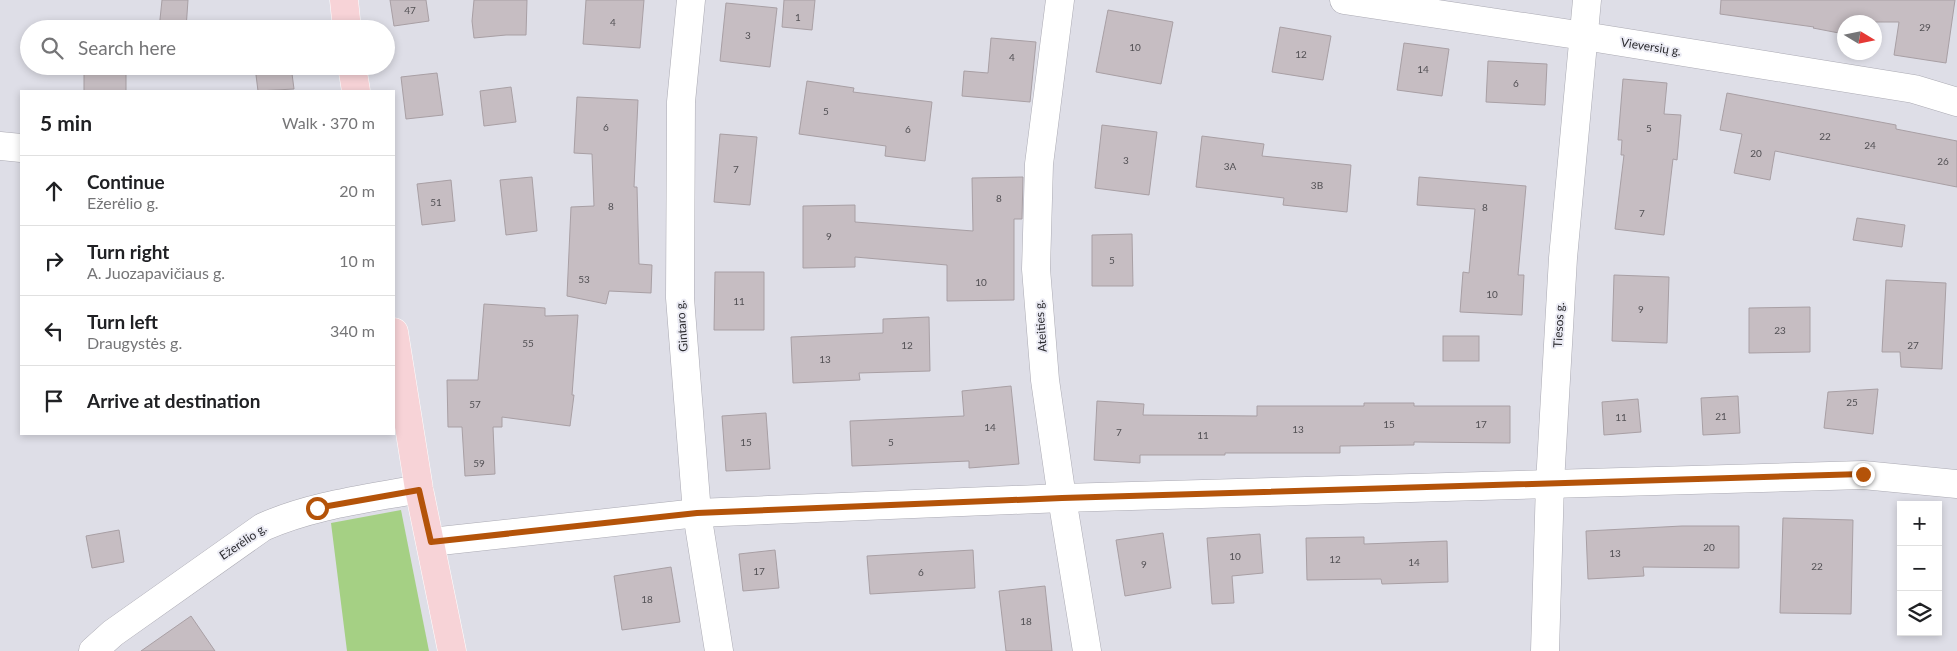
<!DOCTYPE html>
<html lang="en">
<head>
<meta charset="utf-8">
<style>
  body { margin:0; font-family:Lato,sans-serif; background:#f2f2f2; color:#202124 }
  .controls { position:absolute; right:15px; bottom:15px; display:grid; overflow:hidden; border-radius:0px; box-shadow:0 2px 8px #0003 }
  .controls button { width:45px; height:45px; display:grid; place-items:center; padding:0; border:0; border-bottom:1px solid #e0e0e0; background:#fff; color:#202124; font:25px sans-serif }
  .compass { position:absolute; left:1837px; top:15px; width:45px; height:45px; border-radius:50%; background:#fff; box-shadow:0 2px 8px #0003; rotate:100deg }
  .stop { position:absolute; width:15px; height:15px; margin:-11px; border:4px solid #b45309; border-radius:50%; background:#fff }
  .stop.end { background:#b45309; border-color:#fff; box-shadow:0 1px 5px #0008 }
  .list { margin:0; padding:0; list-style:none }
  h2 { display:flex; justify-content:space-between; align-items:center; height:65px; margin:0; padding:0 20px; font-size:21px }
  h2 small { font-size:16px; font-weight:400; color:#757577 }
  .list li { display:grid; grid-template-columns:32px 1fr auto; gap:15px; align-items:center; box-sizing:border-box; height:70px; padding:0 20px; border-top:1px solid #e0e0e0 }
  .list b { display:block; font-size:19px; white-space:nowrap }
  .list p { margin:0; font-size:16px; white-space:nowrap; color:#757577 }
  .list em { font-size:16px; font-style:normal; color:#757577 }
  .icon { flex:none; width:28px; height:28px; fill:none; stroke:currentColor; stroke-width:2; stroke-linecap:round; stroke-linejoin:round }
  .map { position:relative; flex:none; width:1957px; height:651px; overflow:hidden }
  .search { position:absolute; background:#fff; box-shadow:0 2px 8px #0003; left:20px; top:20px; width:375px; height:55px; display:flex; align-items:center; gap:12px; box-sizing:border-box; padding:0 18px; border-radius:28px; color:#757577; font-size:19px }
  .panel { position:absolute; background:#fff; box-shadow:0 2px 8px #0003; left:20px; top:90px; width:375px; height:345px; border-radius:0px }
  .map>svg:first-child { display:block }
  .green { fill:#a5d084 }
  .building { fill:#c6bdc2; stroke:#a89fa4 }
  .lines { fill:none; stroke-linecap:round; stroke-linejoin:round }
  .minor-casing { stroke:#abaab3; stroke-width:29 }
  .major-casing { stroke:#fff; stroke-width:29 }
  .minor { stroke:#fff; stroke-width:28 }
  .major { stroke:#f7d3d7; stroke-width:28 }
  .route { stroke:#b45309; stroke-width:6 }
  .labels { text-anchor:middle; stroke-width:4; stroke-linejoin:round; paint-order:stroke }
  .number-label { font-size:10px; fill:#525054 }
  .street-label { font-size:12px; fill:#2b2b2f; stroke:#ebebf4 }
</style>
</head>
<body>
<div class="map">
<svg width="1957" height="651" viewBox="0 0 1957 651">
  <rect width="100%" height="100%" fill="#dedee7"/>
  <!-- green -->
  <path class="green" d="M401 510 429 651H347L331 523Z"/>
  <!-- building -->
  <g class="building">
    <path d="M162 0H188L186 29H159Z"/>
    <path d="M390 0H426L429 21 394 26Z"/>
    <path d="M474 0H527L526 35H506L474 38 472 21Z"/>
    <path d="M586 0H644L640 48 583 44Z"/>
    <path d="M784 0H815L812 30 782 27Z"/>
    <path d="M1721 0H1955L1946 63 1894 55 1899 22H1844V34L1813 28 1814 27 1720 14Z"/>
    <path d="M726 3 777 8 770 67 720 61Z"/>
    <path d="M1108 10 1173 22 1161 84 1096 72Z"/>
    <path d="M285 25 286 29H257Z"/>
    <path d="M1280 27 1331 36 1323 80 1272 72Z"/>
    <path d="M991 38 1036 42 1030 102 962 96 964 71 988 73Z"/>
    <path d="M1404 43 1449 49 1442 96 1397 90Z"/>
    <path d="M1488 61 1547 64 1545 105 1486 102Z"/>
    <rect x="84" y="66" width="42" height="25"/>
    <path d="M236 66H291L294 89 258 91 255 67 236 70Z"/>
    <path d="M437 73 443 115 406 119 401 77Z"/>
    <path d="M1623 79 1667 83 1664 114 1681 115 1677 160 1673 159 1664 235 1615 229 1624 155H1621L1622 140H1618Z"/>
    <path d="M807 81 854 88 853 92 932 102 925 161 885 156 886 146 799 134Z"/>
    <path d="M511 87 516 122 484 126 480 91Z"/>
    <path d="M1727 93 1896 125V129L1957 141V187L1775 151 1770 180 1734 173 1742 134 1720 130Z"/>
    <path d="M577 97 638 100 634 187H637L639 264 652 265 651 293 609 291 606 304 567 296 571 207 594 206 592 154 574 153Z"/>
    <path d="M1102 125 1157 132 1149 195 1095 188Z"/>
    <path d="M720 134 757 137 750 205 714 202Z"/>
    <path d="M1202 136 1264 144 1262 156 1351 165 1347 212 1283 205 1284 198 1196 187Z"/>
    <path d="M532 177 537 231 506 235 500 180Z"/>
    <path d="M1023 177 1022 219H1014V300L947 301V265L855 257V267L803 268V206L855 205V222L973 231 972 178Z"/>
    <path d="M1419 177 1526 186 1518 275H1524L1522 315 1460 312 1463 272 1469 273 1475 209 1417 205Z"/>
    <path d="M451 180 455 221 422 225 417 184Z"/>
    <path d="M1857 218 1905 225 1902 247 1853 240Z"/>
    <path d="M1132 234 1133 286H1092V235Z"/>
    <path d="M715 272H764V330H714Z"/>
    <path d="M1614 275 1669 277 1667 343 1612 341Z"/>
    <path d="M1886 280 1946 283 1942 369 1901 367 1900 352H1882Z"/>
    <path d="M484 304 545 308V316L578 315 572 395H574L570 426 502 417V427H493L495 474 465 476 462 427H448L447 380H478Z"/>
    <path d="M1810 307V352L1749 353V308Z"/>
    <path d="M929 317 930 371 859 373 860 380 793 383 791 337 883 333V319Z"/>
    <rect x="1443" y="336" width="36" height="25"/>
    <path d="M1011 386 1019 464 969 468V461L852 466 850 421 964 416 962 391Z"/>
    <path d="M1878 389 1873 434 1824 428 1828 392Z"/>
    <path d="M1738 396 1740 433 1703 435 1701 398Z"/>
    <path d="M1638 399 1641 432 1604 435 1602 402Z"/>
    <path d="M1097 401 1144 404 1143 415 1257 416V406H1364V403H1414V406H1510V443L1414 442V445L1340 446V453H1225V455H1140V463L1094 460Z"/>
    <path d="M766 413 770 469 726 471 722 416Z"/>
    <path d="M1783 518 1853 520 1851 614 1780 613Z"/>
    <path d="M1682 526H1739V568L1643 567 1644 576 1588 579 1586 531Z"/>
    <path d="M119 530 124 562 92 568 86 536Z"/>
    <path d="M1163 533 1171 588 1125 596 1116 540Z"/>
    <path d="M1260 534 1263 573 1232 576 1234 603 1212 604 1207 538Z"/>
    <path d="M1364 537V544L1447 541 1448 582 1382 584 1381 579 1307 580 1306 538Z"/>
    <path d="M775 550 779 588 743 591 739 554Z"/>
    <path d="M973 550 975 588 870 594 867 556Z"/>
    <path d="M671 567 680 622 622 630 614 576Z"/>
    <path d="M1045 586 1052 651H1006L999 591Z"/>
    <path d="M191 616 215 651H141Z"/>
  </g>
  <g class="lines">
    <!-- minor casing -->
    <g class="minor-casing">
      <g id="minor">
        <path d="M691 0 681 102 680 298 697 513 719 651"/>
        <path d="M1060 0 1039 164 1036 269 1045 380 1062 498 1087 651"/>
        <path d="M1344 0 1584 36 1914 89 1957 102"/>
        <path d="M0 146 21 148"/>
        <path d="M431 542 697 513 1062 498 1863 475 1957 484"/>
        <path d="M93 651 113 633 263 527C313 505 366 499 419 489"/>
        <path d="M1545 651 1550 483 1563 258 1587 0"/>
      </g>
    </g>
    <!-- major casing -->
    <g class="major-casing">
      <g id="major">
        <path d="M344 0 347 29"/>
        <path d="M352 66 356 91"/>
        <path d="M394 332 419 489 452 651"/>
      </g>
    </g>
    <!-- minor -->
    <use href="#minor" class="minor"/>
    <!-- major -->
    <use href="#major" class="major"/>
  </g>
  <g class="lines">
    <!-- route -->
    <path class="route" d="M317 508 419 490 431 542 697 513 1062 498 1863 474"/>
  </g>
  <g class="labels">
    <!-- number labels -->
    <g class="number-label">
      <text x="410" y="14">47</text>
      <text x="798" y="21">1</text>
      <text x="613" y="26">4</text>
      <text x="1925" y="31">29</text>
      <text x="748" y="39">3</text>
      <text x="1135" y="51">10</text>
      <text x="1301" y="58">12</text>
      <text x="1012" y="61">4</text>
      <text x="1423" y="73">14</text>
      <text x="1516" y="87">6</text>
      <text x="826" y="115">5</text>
      <text x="606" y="131">6</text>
      <text x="1649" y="132">5</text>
      <text x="908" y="133">6</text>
      <text x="1825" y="140">22</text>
      <text x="1870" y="149">24</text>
      <text x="1756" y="157">20</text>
      <text x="1126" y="164">3</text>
      <text x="1943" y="165">26</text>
      <text x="1230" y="170">3A</text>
      <text x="736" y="173">7</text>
      <text x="1317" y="189">3B</text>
      <text x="999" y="202">8</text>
      <text x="436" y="206">51</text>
      <text x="611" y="210">8</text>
      <text x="1485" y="211">8</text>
      <text x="1642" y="217">7</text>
      <text x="829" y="240">9</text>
      <text x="1112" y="264">5</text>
      <text x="584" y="283">53</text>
      <text x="981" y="286">10</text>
      <text x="1492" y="298">10</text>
      <text x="739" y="305">11</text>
      <text x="1641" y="313">9</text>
      <text x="1780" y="334">23</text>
      <text x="528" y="347">55</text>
      <text x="907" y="349">12</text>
      <text x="1913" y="349">27</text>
      <text x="825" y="363">13</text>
      <text x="1852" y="406">25</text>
      <text x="475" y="408">57</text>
      <text x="1721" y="420">21</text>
      <text x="1621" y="421">11</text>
      <text x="1389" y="428">15</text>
      <text x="1481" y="428">17</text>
      <text x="990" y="431">14</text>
      <text x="1298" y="433">13</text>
      <text x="1119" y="436">7</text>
      <text x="1203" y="439">11</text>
      <text x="746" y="446">15</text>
      <text x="891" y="446">5</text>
      <text x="479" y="467">59</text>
      <text x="1709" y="551">20</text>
      <text x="1615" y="557">13</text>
      <text x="1235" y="560">10</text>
      <text x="1335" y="563">12</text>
      <text x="1414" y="566">14</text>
      <text x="1144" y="568">9</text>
      <text x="1817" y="570">22</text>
      <text x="759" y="575">17</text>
      <text x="921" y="576">6</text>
      <text x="647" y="603">18</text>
      <text x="1026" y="625">18</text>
    </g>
    <!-- street labels -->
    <g class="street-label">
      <text transform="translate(1651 47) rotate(9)" y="4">Vieversių g.</text>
      <text transform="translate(1559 325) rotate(-87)" y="4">Tiesos g.</text>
      <text transform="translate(682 326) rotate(-94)" y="4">Gintaro g.</text>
      <text transform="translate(1041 326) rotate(-94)" y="4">Ateities g.</text>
      <text transform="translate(243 542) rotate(-34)" y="4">Ežerėlio g.</text>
    </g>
  </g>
</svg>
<div class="controls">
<button>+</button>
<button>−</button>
<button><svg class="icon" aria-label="layers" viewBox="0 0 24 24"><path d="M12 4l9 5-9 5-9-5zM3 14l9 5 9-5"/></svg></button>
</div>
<svg class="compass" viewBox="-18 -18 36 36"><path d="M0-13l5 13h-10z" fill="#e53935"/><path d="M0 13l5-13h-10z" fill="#757577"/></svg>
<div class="stop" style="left:317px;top:508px"></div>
<div class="stop end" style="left:1863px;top:474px"></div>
<div class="search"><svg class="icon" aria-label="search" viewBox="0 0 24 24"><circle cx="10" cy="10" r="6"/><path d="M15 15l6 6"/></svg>Search here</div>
<section class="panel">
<h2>5 min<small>Walk · 370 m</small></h2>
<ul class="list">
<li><svg class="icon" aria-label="ahead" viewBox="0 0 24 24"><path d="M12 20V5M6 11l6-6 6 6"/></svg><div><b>Continue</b><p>Ežerėlio g.</p></div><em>20 m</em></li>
<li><svg class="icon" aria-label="right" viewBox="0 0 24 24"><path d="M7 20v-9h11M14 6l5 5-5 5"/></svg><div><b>Turn right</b><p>A. Juozapavičiaus g.</p></div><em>10 m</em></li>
<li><svg class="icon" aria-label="left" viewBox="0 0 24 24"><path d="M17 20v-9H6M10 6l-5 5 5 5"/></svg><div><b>Turn left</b><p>Draugystės g.</p></div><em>340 m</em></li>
<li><svg class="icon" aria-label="arrive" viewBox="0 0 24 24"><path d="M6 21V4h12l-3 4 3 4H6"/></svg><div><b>Arrive at destination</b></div></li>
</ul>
</section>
</div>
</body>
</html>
